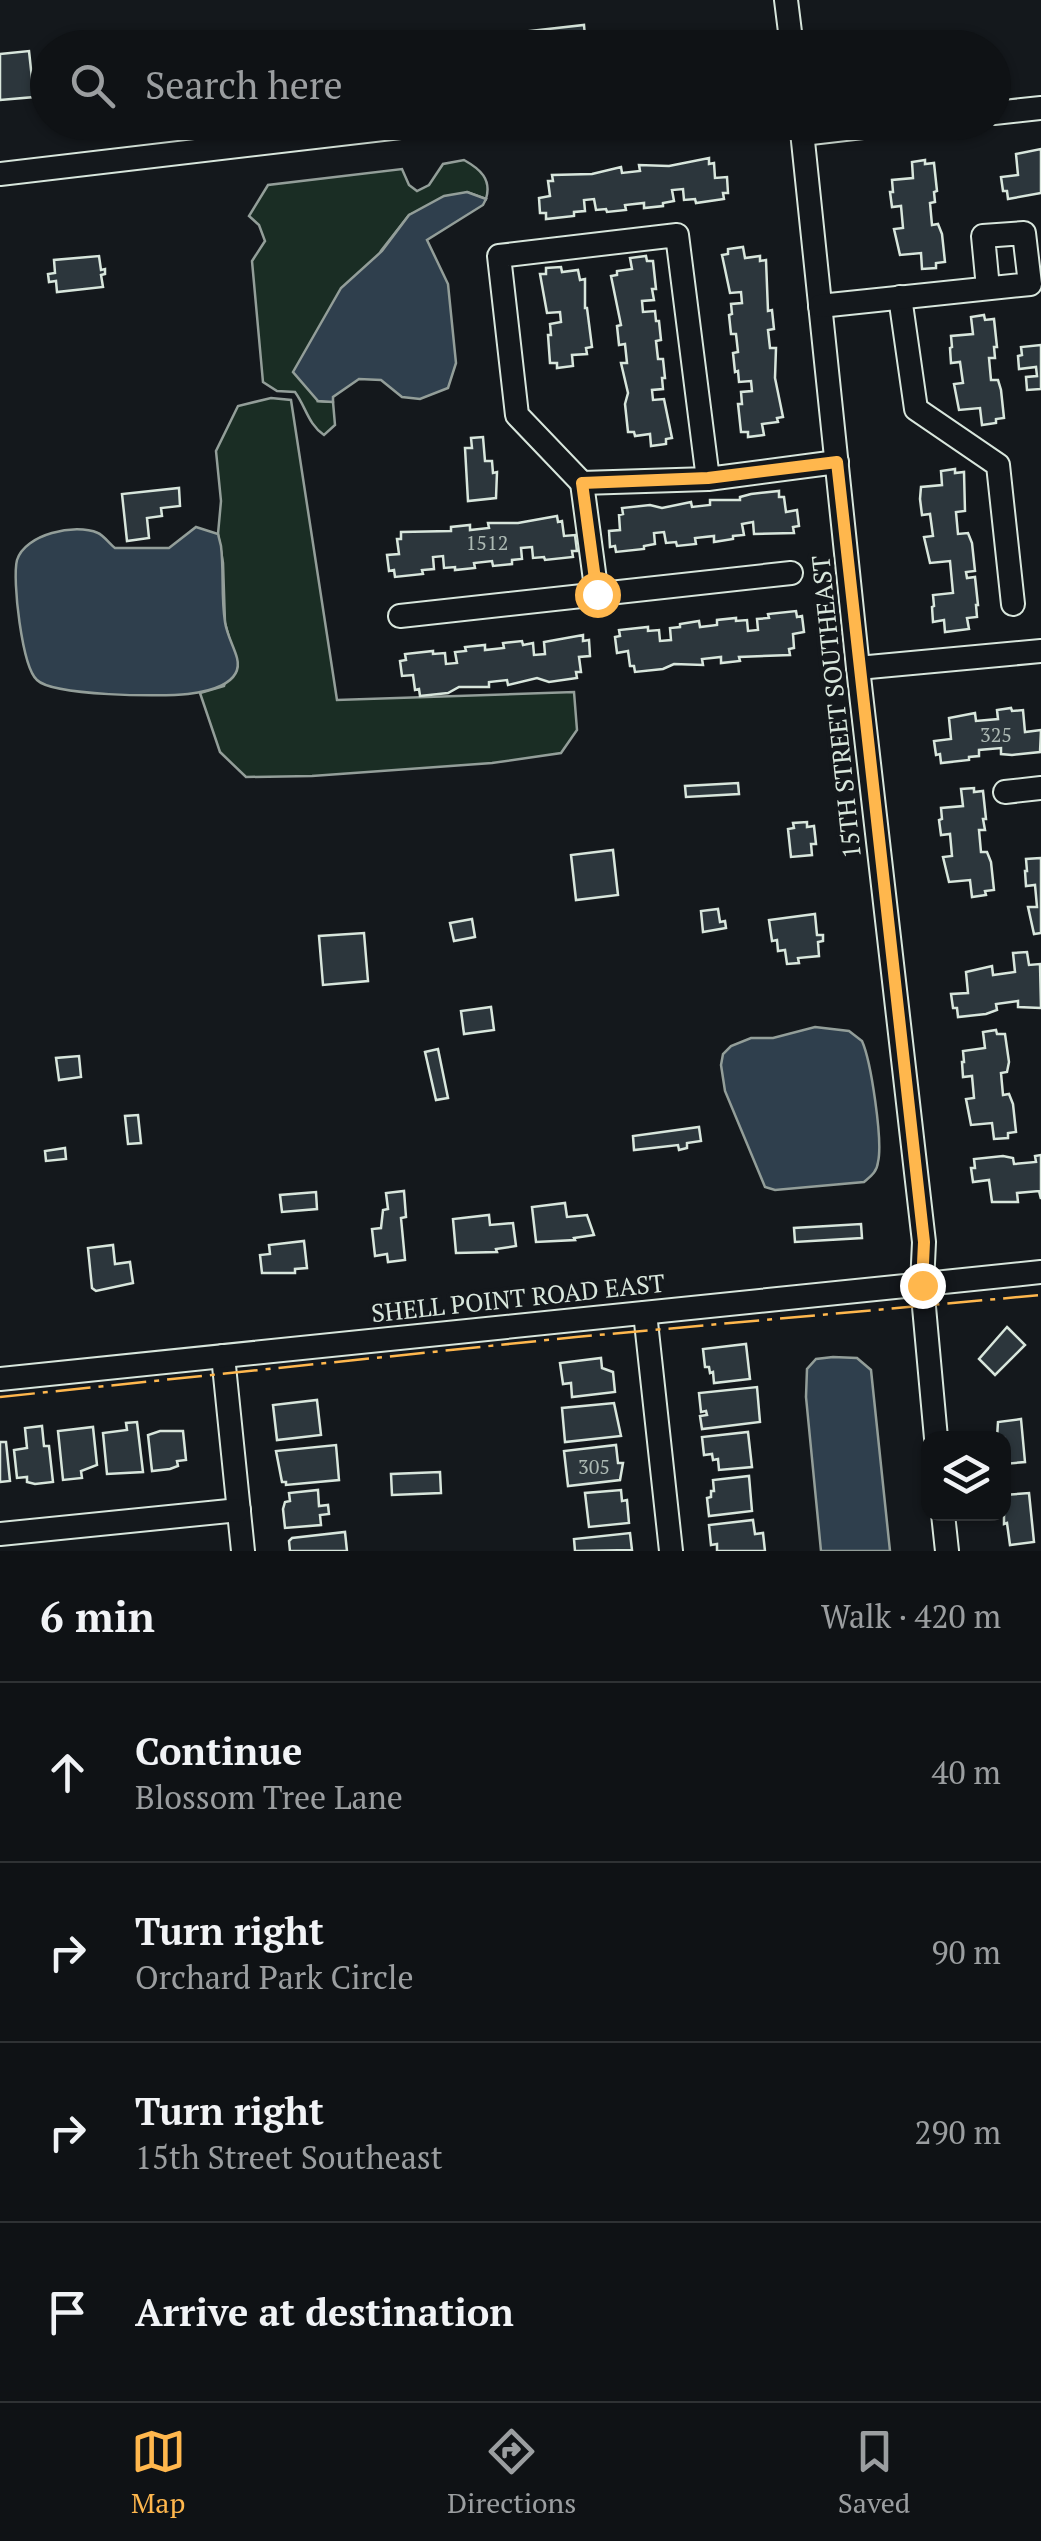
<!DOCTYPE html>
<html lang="en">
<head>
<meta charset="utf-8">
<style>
  body { margin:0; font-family:"PT Serif",serif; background:#1d2022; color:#f1f3f6 }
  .controls { position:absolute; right:30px; bottom:30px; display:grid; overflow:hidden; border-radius:20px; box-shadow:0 2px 8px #0004 }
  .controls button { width:90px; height:90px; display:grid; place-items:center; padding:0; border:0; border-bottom:2px solid #2f3234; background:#0f1215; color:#f1f3f6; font:50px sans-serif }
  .stop { position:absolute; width:30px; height:30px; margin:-22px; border:8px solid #ffb74d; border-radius:50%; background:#fff }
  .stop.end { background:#ffb74d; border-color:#fff; box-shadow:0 2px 10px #0008 }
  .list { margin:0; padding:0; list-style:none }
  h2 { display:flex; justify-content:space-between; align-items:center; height:130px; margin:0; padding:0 40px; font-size:42px }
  h2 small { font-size:32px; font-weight:400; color:#9b9ea0 }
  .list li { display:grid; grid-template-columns:65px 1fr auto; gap:30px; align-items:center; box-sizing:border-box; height:180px; padding:0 40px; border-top:2px solid #2f3234 }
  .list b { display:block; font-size:38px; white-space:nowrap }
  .list p { margin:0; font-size:32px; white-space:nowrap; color:#9b9ea0 }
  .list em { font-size:32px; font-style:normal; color:#9b9ea0 }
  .icon { flex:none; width:55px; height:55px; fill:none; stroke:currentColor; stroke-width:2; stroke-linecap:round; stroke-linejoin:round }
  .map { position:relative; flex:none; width:1041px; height:1551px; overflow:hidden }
  .search { position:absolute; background:#0f1215; box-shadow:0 2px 8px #0004; left:30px; right:30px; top:30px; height:110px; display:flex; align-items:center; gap:25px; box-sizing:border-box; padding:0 35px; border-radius:55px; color:#9b9ea0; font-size:38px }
  .sheet { height:850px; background:#0f1215 }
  nav { display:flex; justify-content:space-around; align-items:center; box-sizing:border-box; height:140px; border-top:2px solid #2f3234; background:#0f1215; font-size:28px; color:#9b9ea0 }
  nav a { display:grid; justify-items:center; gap:5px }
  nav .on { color:#ffb74d }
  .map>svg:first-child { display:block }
  .green { fill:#1a2d24; stroke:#939e99; stroke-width:2.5 }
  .water { fill:#2f3f4d; stroke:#939e99; stroke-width:2.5 }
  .building { fill:#2c363c; stroke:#d8e6dc; stroke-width:2.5 }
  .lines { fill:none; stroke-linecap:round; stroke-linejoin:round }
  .minor-casing { stroke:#d8e6dc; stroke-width:26 }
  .minor { stroke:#14181c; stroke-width:22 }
  .power { stroke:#ffb74d; stroke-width:2.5; stroke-dasharray:35 8 5 8; stroke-linecap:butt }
  .route { stroke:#ffb74d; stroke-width:12 }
  .labels { text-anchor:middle; stroke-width:8; stroke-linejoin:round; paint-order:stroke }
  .number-label { font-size:20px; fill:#adbab4 }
  .street-label { font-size:25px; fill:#d8e6dc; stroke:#14181c }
</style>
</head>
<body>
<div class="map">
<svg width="1041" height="1551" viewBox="0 0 1041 1551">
  <rect width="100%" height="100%" fill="#14181c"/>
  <!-- green -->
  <g class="green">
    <path d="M464 160C480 169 492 179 486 199L467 192 409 215 381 251 318 401 333 402 335 425 324 435C308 424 306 407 295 392L277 391 263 382 252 261 265 241 259 225 249 216 268 185 402 169 409 185 417 191 429 185 443 164Z"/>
    <path d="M271 398 291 400 337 700 574 692 577 730 561 753 492 763 312 776 246 777 220 752 200 693 224 686 233 652 225 623 223 563 218 534 221 501 216 451 238 406Z"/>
  </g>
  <!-- water -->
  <g class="water">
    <path d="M467 192 486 199 483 205 427 240 448 284 456 363 448 388 420 399 402 397 381 380 359 379 333 397V402L318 401 293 372 341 288 382 251 409 215 444 196Z"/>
    <path d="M196 527 218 534 221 546C224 571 221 597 225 622 227 635 234 647 237 658 244 685 205 692 188 694 162 697 53 696 37 680 22 667 12 579 17 560 25 534 75 523 98 533 103 535 110 544 115 548H169Z"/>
    <path d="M815 1027 849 1031 862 1041C871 1061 883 1141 878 1162 877 1172 871 1176 864 1182L775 1190 765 1187 725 1091 721 1065 723 1054 731 1046 751 1038H773Z"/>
    <path d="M833 1357 857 1358 871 1370 890 1551H821L806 1397 807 1369 816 1359Z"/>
  </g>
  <!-- building -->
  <g class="building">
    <path d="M584 25 586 48H442L441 41Z"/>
    <path d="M29 51 34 97 0 100V54Z"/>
    <path d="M1041 149V193L1008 199 1007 191H1003L1001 177 1018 175 1016 154Z"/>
    <path d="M709 158V164L714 163 715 178 727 177 728 193H723L724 199 696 203 695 199 684 200 683 189 672 190 674 201 663 203V206L644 208V203L625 205 626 210 607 212 606 209 596 210 594 199 584 200 585 211 574 212V216L546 219V213H540L539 198 550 196 548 181H553L552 175 592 174 621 167 622 173 640 171 639 165 669 166Z"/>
    <path d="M925 160V164L934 163 937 191 934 192 935 202 930 203 932 225 938 224 942 234 945 262 936 263V268L922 269 921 253 900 255 894 229 903 228 901 206 892 207 890 192H893L892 180 913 178 912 162Z"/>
    <path d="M743 247 745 258 760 256V261L766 260 768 311 772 310 774 329 768 330 770 348H776L775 378 783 417 777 418 778 422 762 424 764 435 748 437V432H741L738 404H742L741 392 752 391 751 381 739 382 738 371 735 372 733 353 738 352 736 334H731L729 315 732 314 731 304 742 303 741 292 730 293 722 255 728 254V249Z"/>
    <path d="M99 256 101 270 105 269V274L101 275 103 287 57 292 56 281 49 282 48 274 55 273 54 260Z"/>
    <path d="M646 256 647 261H653L656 289H652L654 300 642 301 643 312 655 311 656 321H659L661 340 656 341 658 359H663L665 378H662L663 389 652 390 653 400 664 399 672 438 666 439V444L651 446 650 434 635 436 634 432H628L625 404 628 393 621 363H627L625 344 619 345 617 326 621 325 611 276 617 275V271L632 269 630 258Z"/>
    <path d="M561 267 562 272 578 270 580 280 585 279V308H587L592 347 586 348 587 354 572 355 573 366 557 368V363H550L548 335H551L550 324 561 322 560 312 547 313 540 274H546V268Z"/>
    <path d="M984 315 985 320 994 319 997 347H994L995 358H989L991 380H998L1001 390 1004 418 996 419V423L982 425 980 408 959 410 954 384 963 383 960 362 951 363 950 348 952 347 951 336 973 334 971 317Z"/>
    <path d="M1041 345V389L1027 390 1026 377 1037 376 1036 367 1019 369 1018 356 1022 355 1021 347Z"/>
    <path d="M483 437 485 461H492L493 473 497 472 496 498 468 501 465 448H472L471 438Z"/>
    <path d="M955 469V473L964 472 965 511 956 512 958 534 968 533 972 543 975 571 966 572 967 578 975 577 978 605H976L977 617 967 618 969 629 945 632 944 620 933 622 932 607 934 606 933 595 953 593 950 561 930 563 924 537 933 536 930 514 922 515 920 499 921 487 942 485 941 471Z"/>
    <path d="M179 488 180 506 161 508 162 516 147 518 149 538 127 541 122 494Z"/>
    <path d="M779 491V497H784L786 512 797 510 799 526 793 527 794 533 754 534 753 522 742 524 744 535 733 536V539L714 542V536L695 538 696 544 677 546 676 542 666 543 664 532 654 533 655 544 644 546V549L616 552 615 546 610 547 609 531 620 530 619 515 623 514 622 508 650 505 662 508 691 502 692 507 710 505V500H740V497L751 494Z"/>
    <path d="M557 516 558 522 562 521 564 536 575 535 577 551H572L573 557 545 560 544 557 533 558 532 547 521 548 522 559 512 560V564L493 566 492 561 474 563 475 568 455 570V567L444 568 443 556 433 557 434 569 422 570 423 574 395 577 394 570 389 571 387 555 399 554 397 539H401V532L451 531V527L470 525V530L489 528 488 523H518Z"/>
    <path d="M796 611 797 617 802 616 804 632 793 634 794 648 789 649 790 655 739 657 740 661 721 663V657L702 659 703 665 674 664 663 669 635 672 634 666H630L628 651 617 653 615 637 620 636 619 630 648 627V631L659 630 660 641 671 640 670 628 680 627V624L699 621 700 627 717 625V620L736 618V621L747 620 748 631 758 630 757 619 769 618 768 614Z"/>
    <path d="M583 635V641L589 640 590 656 579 657 581 672H576L577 678 549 682 537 678 508 685 507 680 489 682V687H459L448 693 420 696 419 689 415 690 413 675 402 676 400 661 406 660 405 654 433 651V654L445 653 446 664 457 663 455 652 466 651 465 647 485 645V650L504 648 503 643 522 641 523 645 533 643 534 655 545 654 544 642Z"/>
    <path d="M1011 708 1012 711 1023 710 1025 732 1041 730 1040 752 1012 755 1001 754V748L979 750V756L969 757V760L941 763 940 754 936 755 934 741 951 739 949 718 975 713 976 721 998 719 997 710Z"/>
    <path d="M738 783 739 794 686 797 685 786Z"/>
    <path d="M974 788V792L983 791 986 819H983L985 830H979L981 852H987L991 862 994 890 985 891 986 895 972 897 970 880 949 882 943 857 952 856 950 834 941 835 939 820 942 819 941 808 963 806 961 789Z"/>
    <path d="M807 822V827L814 826 816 844H811L812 855 791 857 788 829 794 828 793 823Z"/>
    <path d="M613 850 618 895 576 900 571 855Z"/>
    <path d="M1041 858V933L1034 934 1028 907H1037L1035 885 1026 886 1025 871H1027L1026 859Z"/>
    <path d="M718 909 720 922 725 921 726 928 703 932 701 911Z"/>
    <path d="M815 914 817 935H823V941L818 942 819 956 798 958 799 963 787 964 785 950 778 951 777 940 772 941 769 920Z"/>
    <path d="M472 919 475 937 454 941 450 923Z"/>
    <path d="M364 933 368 981 323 985 319 936Z"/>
    <path d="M1027 952 1029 965 1040 964 1041 1008 1018 1007V1001L996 1004 997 1010 986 1014 958 1017 957 1008H953L951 994 968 993 966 972 992 966 993 975 1015 972 1013 953Z"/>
    <path d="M491 1007 494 1030 464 1034 461 1011Z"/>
    <path d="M996 1030 997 1034H1005L1009 1062 1007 1072 1001 1073 1003 1095 1009 1094 1013 1104 1016 1132 1008 1133V1138L994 1139 992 1123 971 1125 966 1099 974 1098 972 1076 963 1077 962 1062H964L963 1051 985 1048 983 1032Z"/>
    <path d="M438 1049 448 1098 436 1100 425 1052Z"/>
    <path d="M79 1056 81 1077 59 1080 56 1058Z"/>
    <path d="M138 1115 141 1143 128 1144 125 1116Z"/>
    <path d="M699 1127 701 1141 687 1143V1148L679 1150 678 1145 634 1150 633 1136Z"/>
    <path d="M65 1148 66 1159 46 1161 45 1151Z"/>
    <path d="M1041 1155V1199L1039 1191 1017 1193 1018 1202H992L989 1180 973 1182 971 1168H975L974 1159 1003 1156 1013 1158 1014 1164 1036 1162 1035 1156Z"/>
    <path d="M404 1191 406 1217 401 1218 405 1260 388 1262 387 1254 375 1256 372 1229 381 1228 383 1210 388 1209 386 1193Z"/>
    <path d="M316 1192 317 1209 282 1212 280 1195Z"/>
    <path d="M565 1203 567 1217 587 1215 594 1235 574 1238 575 1240 536 1242 532 1207Z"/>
    <path d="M489 1215 490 1225 513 1223 516 1246 496 1249 497 1252 456 1253 453 1219Z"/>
    <path d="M861 1224 862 1238 795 1242 794 1228Z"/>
    <path d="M304 1241 307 1268 295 1269V1273H262L260 1255 270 1254 269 1245Z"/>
    <path d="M113 1245 115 1264 130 1262 133 1283 96 1291 92 1288 88 1248Z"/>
    <path d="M1007 1327 1025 1345 995 1375 979 1359Z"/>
    <path d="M746 1344 750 1379 714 1383 713 1372 710 1373 709 1367H705L703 1349Z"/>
    <path d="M601 1358 602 1368 613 1372 615 1392 572 1397 571 1383 563 1384 560 1363Z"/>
    <path d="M757 1387 760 1422 702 1429 700 1416 707 1415 706 1411 701 1412 699 1393Z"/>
    <path d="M317 1400 321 1435 277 1440 273 1405Z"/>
    <path d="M614 1403 621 1436 565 1442 562 1408Z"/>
    <path d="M1021 1419 1025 1462 1004 1464V1438H997L998 1422Z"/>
    <path d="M137 1422 143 1472 107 1474 103 1433 127 1430 126 1423Z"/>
    <path d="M42 1426 44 1446H49L53 1482 35 1484 27 1482V1477L17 1478 14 1450 27 1448 25 1428Z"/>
    <path d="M93 1427 97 1465 81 1471 82 1478 63 1480 58 1431Z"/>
    <path d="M160 1431H183L186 1460 177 1461 178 1466 170 1469 152 1471 148 1435Z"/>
    <path d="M748 1432 752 1467 719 1470 718 1459 713 1460 712 1454 704 1455 702 1437Z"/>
    <path d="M0 1442H6L10 1481 0 1482Z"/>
    <path d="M336 1445 339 1480 286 1485V1482H282L276 1451Z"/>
    <path d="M616 1445 618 1463H623L620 1480 568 1486 564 1451Z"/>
    <path d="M440 1472 441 1493 392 1495 391 1474Z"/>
    <path d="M749 1476 752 1511 709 1516 707 1498 711 1497V1491H714L713 1480Z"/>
    <path d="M318 1490 319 1506 328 1505 329 1514 320 1515 321 1525 285 1528 283 1509 285 1502 290 1501 289 1493Z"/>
    <path d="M621 1490 622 1501 627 1500 629 1523 589 1527 585 1493Z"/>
    <path d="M1029 1493 1034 1542 1010 1545 1007 1523 1004 1524V1495Z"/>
    <path d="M753 1520 755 1534 763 1533 765 1551H717V1544L711 1545 709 1525Z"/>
    <path d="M345 1532 347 1551H290L289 1541 292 1538Z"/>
    <path d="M630 1533 632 1550 575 1551 574 1539Z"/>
  </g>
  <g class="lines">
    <!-- minor casing -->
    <g class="minor-casing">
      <g id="minor">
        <path d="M786 0 792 48"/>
        <path d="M994 113 1041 108"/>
        <path d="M801 122 858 668 924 1242 922 1285 936 1438"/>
        <path d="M802 134 906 122"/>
        <path d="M0 174 443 122"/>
        <path d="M900 297 916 409 998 465 1013 604"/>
        <path d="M820 306 1030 284 1024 233 983 236 988 288"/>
        <path d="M708 479 677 235 499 256 517 415 582 483 708 479 837 462"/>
        <path d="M582 483 597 595"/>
        <path d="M400 616 791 573"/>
        <path d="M858 668 1041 651"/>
        <path d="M1005 792 1041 788"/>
        <path d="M645 1313 671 1551"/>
        <path d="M223 1356 243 1551"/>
        <path d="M0 1379 1041 1272"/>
        <path d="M943 1514 947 1551"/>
        <path d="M0 1534 239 1510"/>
      </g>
    </g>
    <!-- minor -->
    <use href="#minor" class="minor"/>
    <!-- power -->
    <path class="power" d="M0 1397 576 1337 1041 1295"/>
  </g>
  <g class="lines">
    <!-- route -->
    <path class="route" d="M597 594 582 483 708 478 837 462 924 1242 922 1285"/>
  </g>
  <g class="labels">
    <!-- number labels -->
    <g class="number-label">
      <text x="487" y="550">1512</text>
      <text x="996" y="742">325</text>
      <text x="594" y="1474">305</text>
    </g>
    <!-- street labels -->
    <g class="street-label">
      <text transform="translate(836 707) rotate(-96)" y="9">15TH STREET SOUTHEAST</text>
      <text transform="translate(518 1298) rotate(-6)" y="9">SHELL POINT ROAD EAST</text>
    </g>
  </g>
</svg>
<div class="controls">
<button><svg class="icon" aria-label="layers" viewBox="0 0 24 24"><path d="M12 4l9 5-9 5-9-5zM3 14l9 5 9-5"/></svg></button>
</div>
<div class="stop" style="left:597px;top:594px"></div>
<div class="stop end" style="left:922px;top:1285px"></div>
<div class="search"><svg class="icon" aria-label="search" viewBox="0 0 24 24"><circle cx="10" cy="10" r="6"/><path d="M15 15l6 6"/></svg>Search here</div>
</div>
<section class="sheet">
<h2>6 min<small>Walk · 420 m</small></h2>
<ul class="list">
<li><svg class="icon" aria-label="ahead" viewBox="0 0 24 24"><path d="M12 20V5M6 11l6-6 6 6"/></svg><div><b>Continue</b><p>Blossom Tree Lane</p></div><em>40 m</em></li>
<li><svg class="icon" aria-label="right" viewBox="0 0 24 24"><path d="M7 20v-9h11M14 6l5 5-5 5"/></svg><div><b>Turn right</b><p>Orchard Park Circle</p></div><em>90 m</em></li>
<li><svg class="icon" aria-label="right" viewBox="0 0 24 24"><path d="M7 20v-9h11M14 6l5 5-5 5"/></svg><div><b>Turn right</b><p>15th Street Southeast</p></div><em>290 m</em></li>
<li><svg class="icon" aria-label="arrive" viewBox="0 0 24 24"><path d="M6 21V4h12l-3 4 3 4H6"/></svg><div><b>Arrive at destination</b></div></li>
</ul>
</section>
<nav>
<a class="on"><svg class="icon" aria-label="map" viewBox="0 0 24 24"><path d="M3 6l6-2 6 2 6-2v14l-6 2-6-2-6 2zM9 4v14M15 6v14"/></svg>Map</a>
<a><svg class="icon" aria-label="directions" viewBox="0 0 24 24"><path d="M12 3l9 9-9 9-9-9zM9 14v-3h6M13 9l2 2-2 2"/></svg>Directions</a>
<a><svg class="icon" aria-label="saved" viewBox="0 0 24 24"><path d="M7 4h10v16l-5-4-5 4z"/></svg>Saved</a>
</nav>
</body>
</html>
